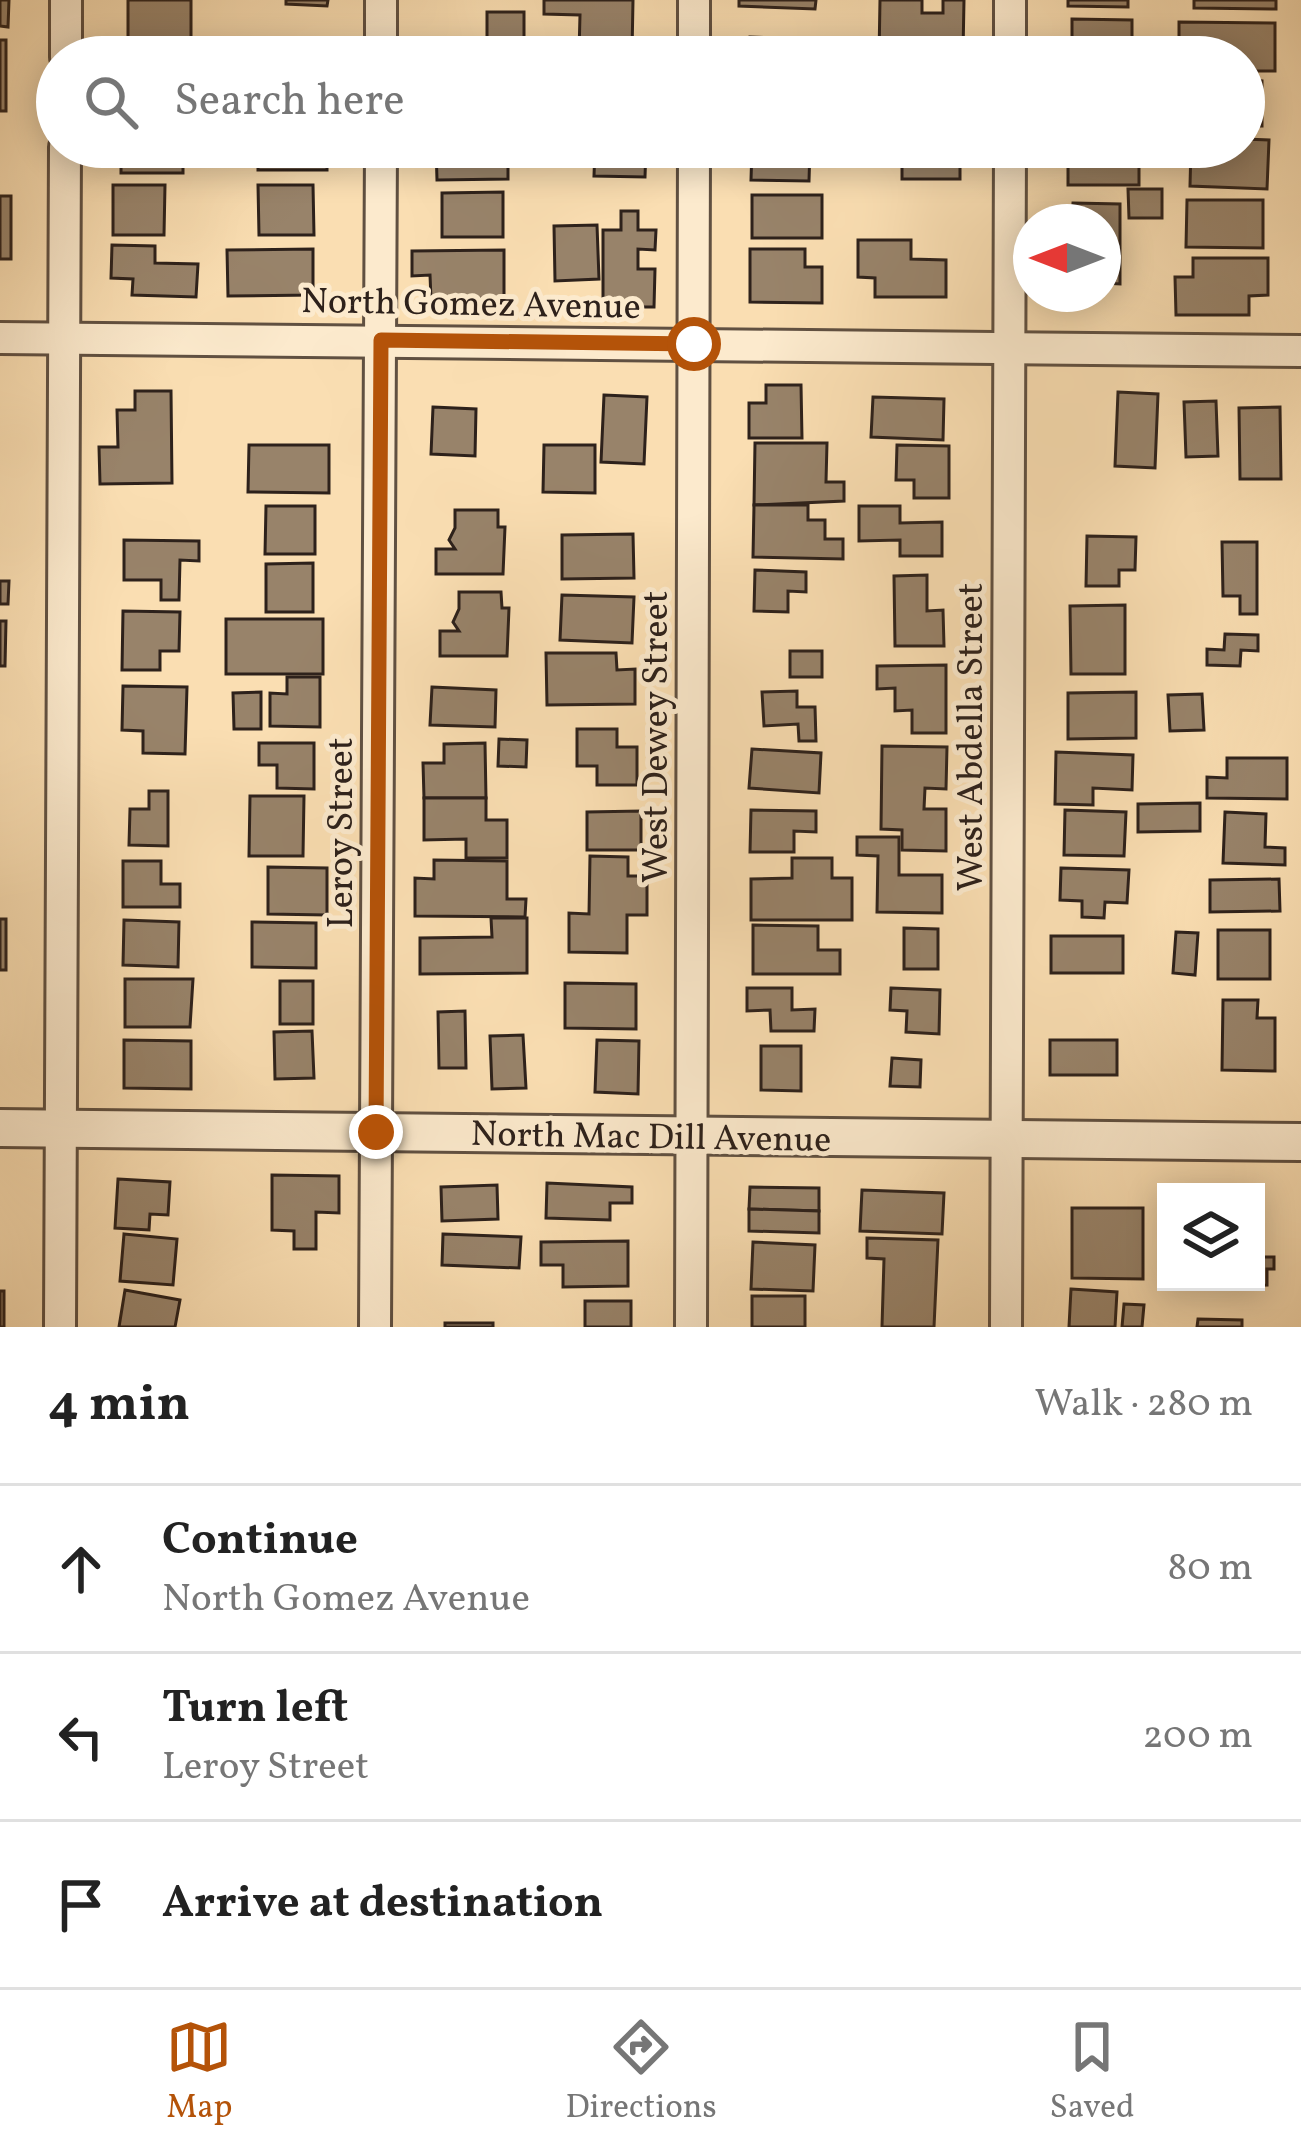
<!DOCTYPE html>
<html lang="en">
<head>
<meta charset="utf-8">
<style>
  body { margin:0; font-family:Vollkorn,serif; background:#f2f2f2; color:#222 }
  .controls { position:absolute; right:36px; bottom:36px; display:grid; overflow:hidden; border-radius:0px; box-shadow:0 6px 30px #0003 }
  .controls button { width:108px; height:108px; display:grid; place-items:center; padding:0; border:0; border-bottom:3px solid #e0e0e0; background:#fff; color:#222; font:60px sans-serif }
  .compass { position:absolute; left:1013px; top:204px; width:108px; height:108px; border-radius:50%; background:#fff; box-shadow:0 6px 30px #0003; rotate:270deg }
  .stop { position:absolute; width:36px; height:36px; margin:-27px; border:9px solid #b45309; border-radius:50%; background:#fff }
  .stop.end { background:#b45309; border-color:#fff; box-shadow:0 3px 12px #0008 }
  .list { margin:0; padding:0; list-style:none }
  h2 { display:flex; justify-content:space-between; align-items:center; height:156px; margin:0; padding:0 48px; font-size:51px }
  h2 small { font-size:39px; font-weight:400; color:#767676 }
  .list li { display:grid; grid-template-columns:78px 1fr auto; gap:36px; align-items:center; box-sizing:border-box; height:168px; padding:0 48px; border-top:3px solid #e0e0e0 }
  .list b { display:block; font-size:45px; white-space:nowrap }
  .list p { margin:0; font-size:39px; white-space:nowrap; color:#767676 }
  .list em { font-size:39px; font-style:normal; color:#767676 }
  .icon { flex:none; width:66px; height:66px; fill:none; stroke:currentColor; stroke-width:2; stroke-linecap:round; stroke-linejoin:round }
  .map { position:relative; flex:none; width:1301px; height:1327px; overflow:hidden }
  .search { position:absolute; background:#fff; box-shadow:0 6px 30px #0003; left:36px; right:36px; top:36px; height:132px; display:flex; align-items:center; gap:30px; box-sizing:border-box; padding:0 42px; border-radius:66px; color:#767676; font-size:45px }
  .sheet { height:660px; background:#fff }
  nav { display:flex; justify-content:space-around; align-items:center; box-sizing:border-box; height:168px; border-top:3px solid #e0e0e0; background:#fff; font-size:33px; color:#767676 }
  nav a { display:grid; justify-items:center; gap:6px }
  nav .on { color:#b45309 }
  .map>svg:first-child { display:block }
  .building { fill:#98836a; stroke:#2d211b; stroke-width:3 }
  .lines { fill:none; stroke-linecap:round; stroke-linejoin:round }
  .minor-casing { stroke:#605041; stroke-width:36 }
  .tertiary-casing { stroke:#605041; stroke-width:42 }
  .minor { stroke:#fceacd; stroke-width:30 }
  .tertiary { stroke:#fceacd; stroke-width:36 }
  .route { stroke:#b45309; stroke-width:15 }
  .labels { text-anchor:middle; stroke-width:10; stroke-linejoin:round; paint-order:stroke }
  .street-label { font-size:36px; fill:#2d211b; stroke:#fceacd }
</style>
</head>
<body>
<div class="map">
<svg width="1301" height="1327" viewBox="0 0 1301 1327">
  <rect width="100%" height="100%" fill="#fadeb2"/>
  <filter id="stains"><feTurbulence type="fractalNoise" baseFrequency=".00167" numOctaves="4"/><feColorMatrix values="0 0 0 0 .2 0 0 0 0 .09 0 0 0 0 .02 0 0 0 .5 -.17"/></filter>
  <radialGradient id="worn" r=".72"><stop offset=".6" stop-color="#630" stop-opacity="0"/><stop offset="1" stop-color="#630" stop-opacity=".3"/></radialGradient>
  <!-- building -->
  <g class="building">
    <path d="M0 0H9L8 27 0 26Z"/>
    <path d="M128 0H191V40L128 41Z"/>
    <path d="M286 0H328L327 6 286 4Z"/>
    <path d="M544 0H633L632 53H579L580 15 544 14Z"/>
    <path d="M739 0H816L815 9 739 6Z"/>
    <path d="M880 0H922V13H943V0H964L963 53 942 52V57H879Z"/>
    <path d="M1068 0H1128V7L1068 6Z"/>
    <path d="M1194 0H1276V9L1194 8Z"/>
    <rect x="487" y="12" width="37" height="36"/>
    <path d="M1072 19 1132 20V57H1072Z"/>
    <path d="M1179 22 1275 23V71H1244V57H1198V46H1179Z"/>
    <path d="M750 37 810 39 809 57H750Z"/>
    <rect x="0" y="40" width="6" height="71"/>
    <rect x="137" y="46" width="61" height="11"/>
    <rect x="449" y="46" width="21" height="11"/>
    <path d="M1244 80 1262 81V126H1244Z"/>
    <path d="M1244 139 1269 140 1267 189 1190 186 1191 147H1244Z"/>
    <rect x="121" y="147" width="62" height="26"/>
    <rect x="258" y="147" width="69" height="23"/>
    <path d="M436 147H508V179L437 180Z"/>
    <path d="M595 147H646L645 177 594 176Z"/>
    <path d="M752 147H810L809 181 751 180Z"/>
    <rect x="902" y="147" width="58" height="32"/>
    <rect x="1068" y="147" width="71" height="38"/>
    <path d="M113 185H165L164 235H113Z"/>
    <path d="M258 185H313L314 235H259Z"/>
    <path d="M1128 189H1162V218H1129Z"/>
    <path d="M503 192V237H442V193Z"/>
    <rect x="752" y="195" width="70" height="43"/>
    <rect x="0" y="196" width="11" height="63"/>
    <path d="M1187 200H1263V248L1186 247Z"/>
    <path d="M1073 203 1120 204V284L1103 283V222H1072Z"/>
    <path d="M621 211H638V230H656L655 250 638 249V269H655L654 307H603V230H621Z"/>
    <path d="M597 225 599 279 555 281 554 226Z"/>
    <path d="M858 240H911V259L946 260V297H875V278L858 277Z"/>
    <path d="M112 245 155 246V263L198 264 196 297 132 295 133 279 111 278Z"/>
    <path d="M313 249V295L228 296 227 250Z"/>
    <path d="M750 249H805V267H822V303L750 302Z"/>
    <path d="M504 250V298L431 299 430 275 412 276V251Z"/>
    <path d="M1193 258H1268V295L1249 296V315H1176L1175 277H1193Z"/>
    <path d="M766 385H801L802 438H749V403H766Z"/>
    <path d="M135 391H171L172 483 100 484 99 447H118L117 410H135Z"/>
    <path d="M1118 392 1158 394 1155 468 1115 466Z"/>
    <path d="M604 395 647 397 644 464 601 462Z"/>
    <path d="M873 397 944 399 943 440 871 437Z"/>
    <path d="M1216 401 1218 456 1186 457 1184 402Z"/>
    <path d="M433 407 476 409 475 456 431 454Z"/>
    <path d="M1280 407 1281 479H1240L1239 408Z"/>
    <path d="M755 443H827L826 482H844V501L754 505Z"/>
    <path d="M249 445H329V493L248 492Z"/>
    <path d="M544 445H595V493L543 492Z"/>
    <path d="M897 445 949 446V498H914V480H896Z"/>
    <path d="M754 505H808V520H825V539H843V559L753 557Z"/>
    <path d="M266 506H315V554H265Z"/>
    <path d="M859 506H900V523L942 522V556H900V540L859 541Z"/>
    <path d="M455 510H498V527H505L503 574H436V549H455L449 540 455 528Z"/>
    <path d="M633 534 634 578 562 579V535Z"/>
    <path d="M1087 536 1136 537 1135 570H1119V586H1086Z"/>
    <path d="M124 540 199 541V561L180 560 179 600H161V580H124Z"/>
    <path d="M1222 542H1257V614H1240V596H1223Z"/>
    <path d="M313 563V612H266V564Z"/>
    <path d="M755 570 806 572V592L788 591V612L754 611Z"/>
    <path d="M927 575V611L943 610 944 646H895L894 576Z"/>
    <path d="M0 581H9L8 604H0Z"/>
    <path d="M459 592H501L502 608H509L507 656H440V631H459L453 622 459 609Z"/>
    <path d="M562 595 634 597 632 643 560 640Z"/>
    <path d="M1125 605V674H1071L1070 606Z"/>
    <path d="M123 611 180 612 179 651H160V670H122Z"/>
    <rect x="226" y="619" width="97" height="55"/>
    <path d="M0 621H6L5 666H0Z"/>
    <path d="M1225 634 1258 635V651L1241 650 1240 666 1207 665V649L1224 650Z"/>
    <rect x="790" y="651" width="32" height="26"/>
    <path d="M546 653H616L617 670 635 669V704L547 705Z"/>
    <path d="M946 665V733H912V710L895 711V688L877 689V666Z"/>
    <path d="M287 677H320V727L270 726V693L287 694Z"/>
    <path d="M123 686 187 687 185 754 143 753V731L122 730Z"/>
    <path d="M432 687 496 690 495 727 430 725Z"/>
    <path d="M797 691V707H815L816 741H799L798 724 764 726 762 692Z"/>
    <path d="M261 692V729H234L233 693Z"/>
    <path d="M1136 692V738L1068 739V693Z"/>
    <path d="M1202 694 1204 730 1170 731 1168 695Z"/>
    <path d="M577 729H617V747H637V785H597V766H577Z"/>
    <path d="M499 739 527 740 526 767 498 766Z"/>
    <path d="M259 743H314V789L277 788V765H259Z"/>
    <path d="M485 743 486 798H424L423 763H444V744Z"/>
    <path d="M882 746 947 747 946 789 925 788 924 809H946V851L902 850V830L881 829Z"/>
    <path d="M752 749 821 753 819 793 749 788Z"/>
    <path d="M1056 752 1133 755 1132 790 1093 788V805L1055 804Z"/>
    <path d="M1227 758H1287V799L1207 798V777L1227 778Z"/>
    <path d="M149 791H168V846L129 845 130 809H149Z"/>
    <path d="M250 796H304L303 856H249Z"/>
    <path d="M424 798H486V820H507V858H466V839L424 840Z"/>
    <path d="M1200 803V831L1138 832V804Z"/>
    <path d="M751 810 816 811V832L794 831V852H750Z"/>
    <path d="M1065 810 1126 812 1124 856 1064 855Z"/>
    <path d="M641 811V850H587V812Z"/>
    <path d="M1225 812 1266 814 1265 847 1285 848V865L1223 863Z"/>
    <path d="M857 837H899V875H942V913L877 912 878 856 857 855Z"/>
    <path d="M590 856 628 857V876H647V915H627V953L569 952V913L589 914Z"/>
    <path d="M792 858H832V878H852V920H751V879L792 878Z"/>
    <path d="M434 860 507 861V899H526L525 917 415 916V878L434 879Z"/>
    <path d="M123 861H161V884H180V907H123Z"/>
    <path d="M268 867 327 868V915L268 914Z"/>
    <path d="M1061 868 1129 870 1127 903 1105 902 1104 918 1082 917V901L1060 900Z"/>
    <path d="M1279 879 1280 911 1210 912V880Z"/>
    <path d="M491 918H527V973L420 974V938L492 937Z"/>
    <rect x="0" y="919" width="6" height="51"/>
    <path d="M124 920 179 922 178 967 123 965Z"/>
    <path d="M252 922 316 923V968L252 967Z"/>
    <path d="M753 925 818 926V950H840V974H753Z"/>
    <path d="M904 928 938 929V969H904Z"/>
    <rect x="1218" y="930" width="52" height="49"/>
    <path d="M1176 932 1198 933 1195 975 1173 973Z"/>
    <rect x="1051" y="936" width="72" height="37"/>
    <path d="M125 979H193L190 1027H125Z"/>
    <rect x="280" y="981" width="33" height="43"/>
    <path d="M565 983 636 984V1029L565 1028Z"/>
    <path d="M747 988H792V1010L815 1009 814 1031H771L770 1010 747 1011Z"/>
    <path d="M891 988 940 990 939 1034 906 1032 907 1011 890 1010Z"/>
    <path d="M1223 1000H1258L1257 1018H1275V1071L1222 1070Z"/>
    <path d="M465 1011 466 1068H439L438 1012Z"/>
    <path d="M312 1031 314 1078 275 1079 274 1032Z"/>
    <path d="M523 1035 526 1088 492 1089 490 1036Z"/>
    <path d="M124 1040 191 1041V1089L124 1088Z"/>
    <path d="M597 1040 639 1041 638 1094 595 1092Z"/>
    <rect x="1050" y="1040" width="67" height="35"/>
    <path d="M761 1046H801V1091L761 1090Z"/>
    <path d="M892 1058 921 1060 920 1087 890 1086Z"/>
    <path d="M272 1175 339 1176V1213L316 1212V1249H294V1231L272 1230Z"/>
    <path d="M118 1179 170 1182 168 1215 150 1214 149 1230 115 1228Z"/>
    <path d="M547 1183 632 1187V1203H610V1220L546 1218Z"/>
    <path d="M497 1185 498 1219 442 1221 441 1187Z"/>
    <path d="M750 1187 819 1188V1211L749 1209Z"/>
    <path d="M862 1190 944 1193 942 1234 860 1231Z"/>
    <path d="M1072 1208H1143V1279L1072 1278Z"/>
    <path d="M749 1209 819 1211V1233L749 1231Z"/>
    <path d="M124 1234 177 1239 173 1285 120 1281Z"/>
    <path d="M443 1234 521 1237 519 1268 442 1265Z"/>
    <path d="M867 1238 938 1240 934 1327H882L884 1259 867 1258Z"/>
    <path d="M628 1241V1286L563 1287V1265H541V1242Z"/>
    <path d="M753 1242 815 1245 813 1291 751 1289Z"/>
    <path d="M1256 1257H1274V1269H1267V1285L1241 1286V1282H1256Z"/>
    <path d="M1071 1289 1117 1292 1115 1327H1069Z"/>
    <path d="M125 1290 180 1300 175 1327H119Z"/>
    <rect x="0" y="1291" width="4" height="36"/>
    <rect x="752" y="1296" width="53" height="31"/>
    <rect x="585" y="1301" width="46" height="26"/>
    <path d="M1124 1304 1144 1305 1142 1327H1122Z"/>
    <path d="M1198 1319 1242 1320V1327H1197Z"/>
    <rect x="445" y="1323" width="48" height="4"/>
  </g>
  <g class="lines">
    <!-- minor casing -->
    <g class="minor-casing">
      <g id="minor">
        <path d="M694 0V57"/>
        <path d="M66 57V0"/>
        <path d="M381 57V0"/>
        <path d="M1010 57V0"/>
        <path d="M0 338 1301 351"/>
        <path d="M60 1327 65 147"/>
        <path d="M375 1327 381 147"/>
        <path d="M691 1327 694 147"/>
        <path d="M1006 1327 1010 147"/>
      </g>
    </g>
    <!-- tertiary casing -->
    <g class="tertiary-casing">
      <path id="tertiary" d="M0 1128 1301 1142"/>
    </g>
    <!-- minor -->
    <use href="#minor" class="minor"/>
    <!-- tertiary -->
    <use href="#tertiary" class="tertiary"/>
  </g>
  <g class="lines">
    <!-- route -->
    <path class="route" d="M376 1132 381 340 694 344"/>
  </g>
  <g class="labels">
    <!-- street labels -->
    <g class="street-label">
      <text transform="translate(471 302) rotate(1)" y="13">North Gomez Avenue</text>
      <text transform="translate(654 737) rotate(-90)" y="13">West Dewey Street</text>
      <text transform="translate(969 737) rotate(-90)" y="13">West Abdella Street</text>
      <text transform="translate(339 833) rotate(-90)" y="13">Leroy Street</text>
      <text transform="translate(651 1135) rotate(1)" y="13">North Mac Dill Avenue</text>
    </g>
  </g>
  <rect width="100%" height="100%" filter="url(#stains)"/>
  <rect width="100%" height="100%" fill="url(#worn)"/>
</svg>
<div class="controls">
<button><svg class="icon" aria-label="layers" viewBox="0 0 24 24"><path d="M12 4l9 5-9 5-9-5zM3 14l9 5 9-5"/></svg></button>
</div>
<svg class="compass" viewBox="-18 -18 36 36"><path d="M0-13l5 13h-10z" fill="#e53935"/><path d="M0 13l5-13h-10z" fill="#767676"/></svg>
<div class="stop" style="left:694px;top:344px"></div>
<div class="stop end" style="left:376px;top:1132px"></div>
<div class="search"><svg class="icon" aria-label="search" viewBox="0 0 24 24"><circle cx="10" cy="10" r="6"/><path d="M15 15l6 6"/></svg>Search here</div>
</div>
<section class="sheet">
<h2>4 min<small>Walk · 280 m</small></h2>
<ul class="list">
<li><svg class="icon" aria-label="ahead" viewBox="0 0 24 24"><path d="M12 20V5M6 11l6-6 6 6"/></svg><div><b>Continue</b><p>North Gomez Avenue</p></div><em>80 m</em></li>
<li><svg class="icon" aria-label="left" viewBox="0 0 24 24"><path d="M17 20v-9H6M10 6l-5 5 5 5"/></svg><div><b>Turn left</b><p>Leroy Street</p></div><em>200 m</em></li>
<li><svg class="icon" aria-label="arrive" viewBox="0 0 24 24"><path d="M6 21V4h12l-3 4 3 4H6"/></svg><div><b>Arrive at destination</b></div></li>
</ul>
</section>
<nav>
<a class="on"><svg class="icon" aria-label="map" viewBox="0 0 24 24"><path d="M3 6l6-2 6 2 6-2v14l-6 2-6-2-6 2zM9 4v14M15 6v14"/></svg>Map</a>
<a><svg class="icon" aria-label="directions" viewBox="0 0 24 24"><path d="M12 3l9 9-9 9-9-9zM9 14v-3h6M13 9l2 2-2 2"/></svg>Directions</a>
<a><svg class="icon" aria-label="saved" viewBox="0 0 24 24"><path d="M7 4h10v16l-5-4-5 4z"/></svg>Saved</a>
</nav>
</body>
</html>
